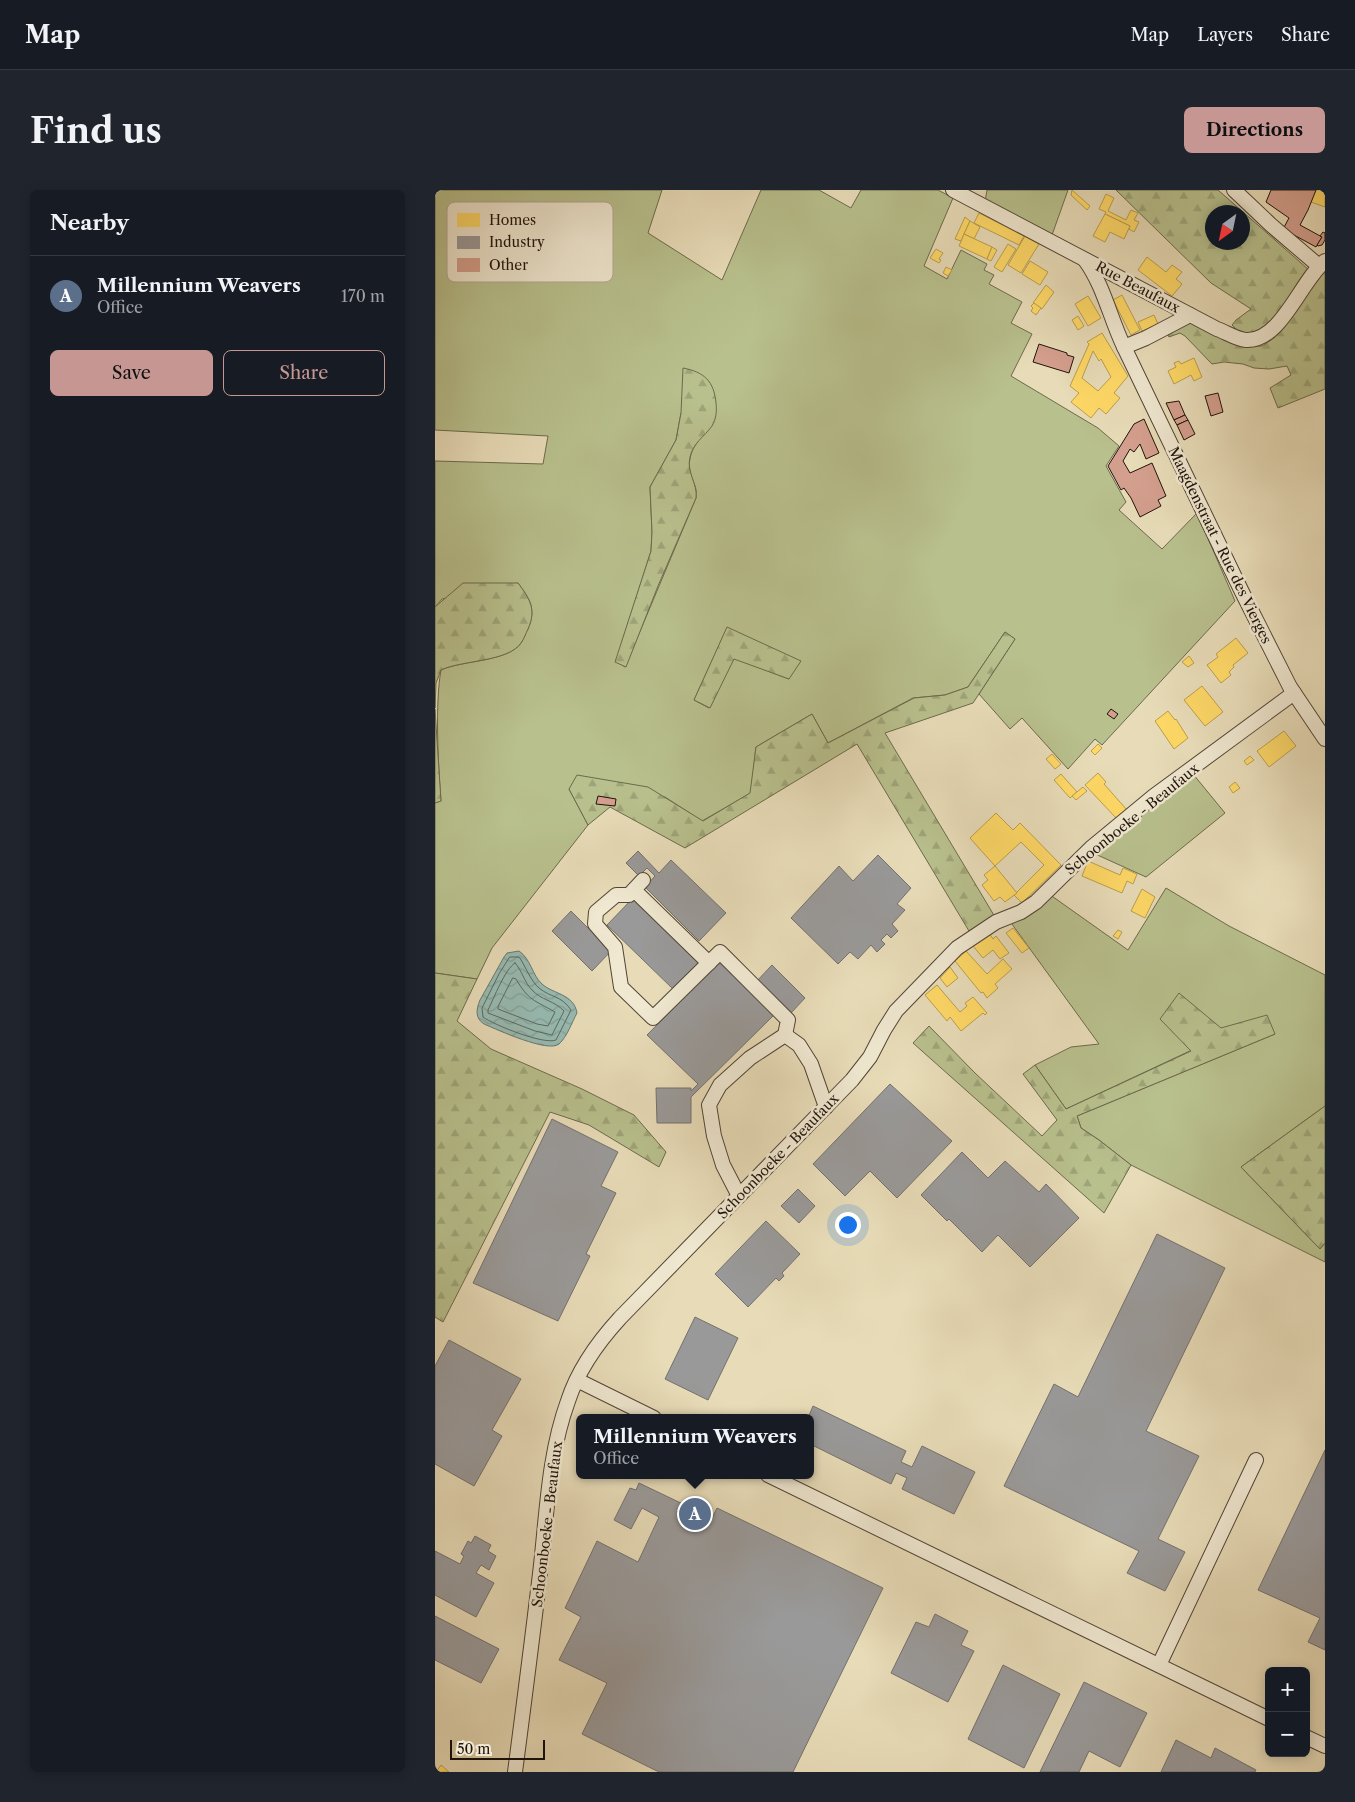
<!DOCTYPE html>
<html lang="en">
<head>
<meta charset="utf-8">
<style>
  body { margin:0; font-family:"Libre Caslon Text",serif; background:#20242c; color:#f1f3f6 }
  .controls { position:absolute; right:15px; bottom:15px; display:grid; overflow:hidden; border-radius:8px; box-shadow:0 2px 12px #0003 }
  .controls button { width:45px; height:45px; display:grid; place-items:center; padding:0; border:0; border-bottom:1px solid #363941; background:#171b24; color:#f1f3f6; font:25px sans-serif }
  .compass { position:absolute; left:770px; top:15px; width:45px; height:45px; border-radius:50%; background:#171b24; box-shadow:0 2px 12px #0003; rotate:213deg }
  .scale { position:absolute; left:15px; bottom:12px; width:95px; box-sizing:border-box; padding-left:5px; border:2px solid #1f130b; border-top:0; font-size:14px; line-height:18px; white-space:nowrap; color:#1f130b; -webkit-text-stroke:4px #f0e8d1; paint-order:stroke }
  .you { position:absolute; left:412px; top:1034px; width:18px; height:18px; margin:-12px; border:4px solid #fff; border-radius:50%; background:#1a73e8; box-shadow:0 0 0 8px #1a73e833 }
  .badge { display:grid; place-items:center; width:32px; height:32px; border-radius:50%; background:#c59692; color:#fff; font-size:16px; font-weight:700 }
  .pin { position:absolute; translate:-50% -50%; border:2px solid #fff; box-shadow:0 1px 5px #0006 }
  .popup { position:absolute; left:141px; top:1224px; width:238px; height:65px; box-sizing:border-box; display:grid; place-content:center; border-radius:8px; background:#171b24; filter:drop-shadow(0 1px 4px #0005); font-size:16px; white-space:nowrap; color:#9ea1a6 }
  .popup b { font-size:19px; color:#f1f3f6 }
  .popup::after { content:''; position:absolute; left:50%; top:100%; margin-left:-10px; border:10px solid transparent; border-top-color:#171b24 }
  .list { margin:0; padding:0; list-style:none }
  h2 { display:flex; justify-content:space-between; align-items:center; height:65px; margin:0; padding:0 20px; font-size:21px }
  h2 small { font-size:16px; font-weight:400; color:#9ea1a6 }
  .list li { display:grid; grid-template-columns:32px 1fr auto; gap:15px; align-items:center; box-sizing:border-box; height:80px; padding:0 20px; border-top:1px solid #363941 }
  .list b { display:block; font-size:19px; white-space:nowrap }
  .list p { margin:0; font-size:16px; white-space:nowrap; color:#9ea1a6 }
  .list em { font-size:16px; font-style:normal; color:#9ea1a6 }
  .actions { display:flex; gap:10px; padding:15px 20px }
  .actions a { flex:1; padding:11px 0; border:1px solid #c59692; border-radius:8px; text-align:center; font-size:18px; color:#c59692 }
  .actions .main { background:#c59692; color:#111 }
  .map { position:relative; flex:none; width:890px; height:1582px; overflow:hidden; border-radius:8px }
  header { display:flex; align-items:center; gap:30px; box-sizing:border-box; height:70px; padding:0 25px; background:#171b24; border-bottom:1px solid #363941 }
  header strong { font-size:24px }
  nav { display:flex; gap:28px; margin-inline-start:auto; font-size:18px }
  .intro { display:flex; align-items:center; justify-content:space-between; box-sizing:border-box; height:120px; padding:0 30px }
  h1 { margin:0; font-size:35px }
  .button { padding:12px 22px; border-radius:8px; background:#c59692; color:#111; font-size:18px; font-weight:700 }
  main { display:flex; gap:30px; padding:0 30px }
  aside { flex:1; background:#171b24; border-radius:8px; box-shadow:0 2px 12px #0003 }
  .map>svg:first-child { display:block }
  .grass { fill:#b8c08d; stroke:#6c6a4c; fill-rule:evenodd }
  .forest { fill:url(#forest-firs); stroke:#6c6a4c; fill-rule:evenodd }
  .water { fill:url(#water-waves); stroke:#677870 }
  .homes { fill:#ffd966; stroke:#bc9e4b; fill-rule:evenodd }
  .industry { fill:#999; stroke:#74716e }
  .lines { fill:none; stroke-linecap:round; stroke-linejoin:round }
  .shore { stroke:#5b675f; stroke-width:1 }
  .building { fill:#d49f8e; stroke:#1f130b }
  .minor-casing { stroke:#514536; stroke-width:16 }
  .minor { stroke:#f0e8d1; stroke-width:14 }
  .labels { text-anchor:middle; stroke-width:5; stroke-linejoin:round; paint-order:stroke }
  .street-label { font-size:14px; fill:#1f130b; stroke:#f0e8d1 }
  .key { fill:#f0e8d1; stroke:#b1a896; stroke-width:1 }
  .key-label { font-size:14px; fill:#1f130b }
</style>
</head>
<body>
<header>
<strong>Map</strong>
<nav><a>Map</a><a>Layers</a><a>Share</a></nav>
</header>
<div class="intro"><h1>Find us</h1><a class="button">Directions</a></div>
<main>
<aside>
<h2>Nearby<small></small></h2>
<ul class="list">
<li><span class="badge" style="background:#5c6f8a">A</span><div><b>Millennium Weavers</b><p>Office</p></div><em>170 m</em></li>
</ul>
<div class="actions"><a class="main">Save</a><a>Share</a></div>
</aside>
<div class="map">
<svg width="890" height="1582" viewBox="0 0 890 1582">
  <defs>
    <pattern id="forest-firs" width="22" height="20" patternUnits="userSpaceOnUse" patternTransform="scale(1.25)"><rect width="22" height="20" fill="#b8c08d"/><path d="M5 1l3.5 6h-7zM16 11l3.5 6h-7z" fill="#9ea478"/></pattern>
    <pattern id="water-waves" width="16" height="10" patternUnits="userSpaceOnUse" patternTransform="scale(1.25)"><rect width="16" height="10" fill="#97bbb3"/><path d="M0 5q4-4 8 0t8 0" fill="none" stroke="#82a099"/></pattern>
  </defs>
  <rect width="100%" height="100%" fill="#e8dcb8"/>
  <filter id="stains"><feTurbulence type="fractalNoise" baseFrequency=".004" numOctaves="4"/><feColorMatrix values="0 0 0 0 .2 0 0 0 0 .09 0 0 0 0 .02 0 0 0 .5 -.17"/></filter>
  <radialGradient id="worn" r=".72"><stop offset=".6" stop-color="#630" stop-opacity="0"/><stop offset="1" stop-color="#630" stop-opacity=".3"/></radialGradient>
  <!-- grass -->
  <g class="grass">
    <path d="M0 0H227L213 43 287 90 326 0H384L416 18 426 0H503L518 8 489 76 512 89 526 60 552 74 549 80 559 85 554 94 587 112 576 133 597 144 576 186 663 238 684 256 671 276 691 312 684 320 727 359 762 323 800 411 667 555 660 549 633 579 587 528 575 539 544 504 580 449 570 442 533 497 510 505 478 508 393 553 377 524 321 557 316 603 267 631 230 607 134 599 153 635 57 758 42 789 0 783V613L6 611C3 574 0 513 6 480 27 470 73 472 86 453 89 449 90 443 93 439 102 418 94 408 83 393L7 409 0 417V271L108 274 113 246 0 240ZM246 223 267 246C256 259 251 272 257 288 260 296 262 299 261 308L190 477 181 471 216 361 217 342 215 297 241 250ZM292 438 354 489 299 468 274 518 259 510Z"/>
    <path d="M552 0H633L617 45 550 12Z"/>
    <path d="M758 584 790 623 711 687 658 663Z"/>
    <path d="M731 698 794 736 890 785V916L806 977 885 1059 890 1053V1072L696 975 664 950 646 938 642 926 840 844 757 860 631 919 600 875 636 857 664 854 574 730 614 704 693 760Z"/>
  </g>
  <!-- forest -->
  <g class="forest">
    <path d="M681 0H783L874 80 835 134 824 142 810 143 803 141 797 135 801 130 816 119 776 93ZM778 22H808V52H778Z"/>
    <path d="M890 77V199L843 218 835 198 856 185 852 176 834 179 819 178 808 174 789 172 777 174 750 146 745 143 734 147 731 141 753 132 808 156H827L839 148Z"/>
    <path d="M248 178C269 182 279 191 281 213 282 222 281 229 277 236 269 247 258 253 255 267 251 282 263 294 261 308L223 396 191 477 180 472 216 361 217 342 215 297 241 250 246 223Z"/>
    <path d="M28 393H83C94 408 102 419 93 439 91 443 89 449 86 453 73 472 27 470 6 480L1 493 0 518V417Z"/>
    <path d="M292 437 366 471 354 489 299 469 275 518 259 510Z"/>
    <path d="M570 442 580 449 538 513 450 543 560 727 534 741 422 554 250 658 175 617 153 635 134 599 142 585 213 597 268 631 315 603 321 557 377 524 393 553 479 508 510 505 533 497Z"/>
    <path d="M0 519 6 611 0 613Z"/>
    <path d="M0 783 42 789 22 831 56 859 147 899 199 925 231 962 224 977 154 935 115 922 8 1132 0 1127Z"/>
    <path d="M744 803 786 838 832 825 840 844 642 926 646 938 664 950 696 975 669 1023 478 853 494 836 540 883 607 946 622 930 588 884 600 875 631 919 756 861 725 829Z"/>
    <path d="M890 916V1053L885 1059 806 977Z"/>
  </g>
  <!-- water -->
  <path class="water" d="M84 761C96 769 97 785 107 794 118 804 139 804 142 823 137 832 132 847 124 854 113 863 63 840 49 834 40 828 41 820 45 810L69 767 72 763Z"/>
  <!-- homes -->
  <g class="homes">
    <path d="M637 0 655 16 652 20 636 5Z"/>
    <path d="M881 0H890V17L876 12Z"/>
    <path d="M671 4 679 8 673 21 691 30 696 20 703 23 699 30 704 32 699 42 694 39 695 36 670 24 671 22 664 19Z"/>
    <path d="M544 23 589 46 584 55 539 33Z"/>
    <path d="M670 24 695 36 689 49 675 42 670 52 658 46Z"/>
    <path d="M530 27 535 31 526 51 520 49Z"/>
    <path d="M535 31 545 37 539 49 529 44Z"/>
    <path d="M529 44 557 57 552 69 524 56Z"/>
    <path d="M590 46 604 54 586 83 573 75Z"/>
    <path d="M573 54 581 59 567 82 559 77Z"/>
    <path d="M557 57 562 60 556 71 552 69Z"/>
    <path d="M501 59 508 63 504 69 506 70 504 73 495 68Z"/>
    <path d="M712 67 731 82 737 75 747 82 741 89 747 94 737 106 703 80Z"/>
    <path d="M595 71 613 82 605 95 587 84Z"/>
    <path d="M511 77 517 80 513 86 508 83Z"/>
    <path d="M611 95 619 102 607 119 598 113Z"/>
    <path d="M687 105 705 140 696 145 678 110Z"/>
    <path d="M653 106 666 128 653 136 640 114Z"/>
    <path d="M599 113 606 118 601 125 596 121 598 118 596 116Z"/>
    <path d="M719 125 723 134 707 141 703 132Z"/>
    <path d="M643 126 649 136 643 140 637 130Z"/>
    <path d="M667 143 693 186 679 203 685 208 671 224 664 218 656 228 636 212 644 203 635 196 654 154 652 152ZM658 161 664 171 666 169 676 187 663 201 647 188Z"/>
    <path d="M759 168 767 187 759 191 756 185 739 194 733 181 741 177 739 173 744 171 746 174Z"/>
    <path d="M801 448 813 463 798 475 799 477 794 482 796 485 786 493 772 475 783 467 781 464Z"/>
    <path d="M754 466 759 473 753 477 747 472Z"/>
    <path d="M767 496 788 522 770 536 749 510Z"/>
    <path d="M733 521 740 530 741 529 753 548 739 559 720 531Z"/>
    <path d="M849 541 861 556 834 577 822 561Z"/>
    <path d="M663 554 667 558 660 565 656 561Z"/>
    <path d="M617 564 626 574 620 579 611 569Z"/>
    <path d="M815 566 819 570 812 575 809 571Z"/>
    <path d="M663 583 671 592 669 594 692 620 682 629 650 595Z"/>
    <path d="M626 584 642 602 635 608 619 590Z"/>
    <path d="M800 592 805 598 798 603 794 597Z"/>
    <path d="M648 597 652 601 641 610 637 606Z"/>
    <path d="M561 623 578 640 585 633 626 675 587 713 579 705 609 675 586 652 560 676 535 648Z"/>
    <path d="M653 671 685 685 688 678 702 684 698 694 692 691 687 703 647 686Z"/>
    <path d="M560 676 582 703 570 712 565 707 559 711 547 695 553 690 549 685Z"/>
    <path d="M707 699 720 707 710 728 696 721Z"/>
    <path d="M578 738 594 758 587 763 571 743Z"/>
    <path d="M683 740 687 742 683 749 678 746Z"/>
    <path d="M554 743 558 749 561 746 574 763 565 769 558 760 548 768 538 756Z"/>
    <path d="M531 761 552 784 568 769 577 779 560 794 563 798 552 808 548 802 546 803 520 771Z"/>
    <path d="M515 777 523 788 512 797 505 788Z"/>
    <path d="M502 795 525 822 532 816 530 813 538 807 552 823 550 825 548 823 526 841 515 827 512 831 490 805Z"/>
    <path d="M6 1575 14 1582H1Z"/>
  </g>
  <!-- industry -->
  <g class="industry">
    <path d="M203 661 224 683 236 670 291 723 264 751 210 697 220 686 212 678 204 686 191 673Z"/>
    <path d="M443 665 476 698 462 714 470 720 457 734 463 741 456 748 452 744 446 750 450 754 442 762 436 755 423 769 415 762 403 774 356 728 404 676 418 691Z"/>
    <path d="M198 708 264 772 238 799 172 735Z"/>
    <path d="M136 721 176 761 157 781 117 741Z"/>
    <path d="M285 771 339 825 256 907V933H222L221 898H256V901L263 894 212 845Z"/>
    <path d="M337 775 370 808 355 824 321 792Z"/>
    <path d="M455 894 517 951 462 1008 435 981 410 1006 378 974Z"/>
    <path d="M117 929 183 962 166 996 181 1003 151 1064 155 1066 123 1131 38 1093Z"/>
    <path d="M527 962 553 988 570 971 604 1002 611 994 644 1028 595 1077 563 1045 547 1062 514 1029 512 1031 486 1005Z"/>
    <path d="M363 999 380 1016 364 1033 346 1016Z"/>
    <path d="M331 1031 365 1064 347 1083 349 1086 344 1091 341 1088 313 1117 280 1084Z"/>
    <path d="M722 1044 790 1078 711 1241 764 1266 723 1349 750 1362 730 1401 692 1383 704 1361 569 1296 619 1194 643 1207Z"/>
    <path d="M260 1127 303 1148 273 1210 230 1189Z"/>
    <path d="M14 1150 86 1189 57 1240 67 1246 39 1296 0 1274V1176Z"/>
    <path d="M378 1216 471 1261 466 1272 477 1277 487 1256 540 1282 519 1324 467 1299 472 1288 461 1283 456 1294 375 1254V1228H373Z"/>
    <path d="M890 1260V1460L873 1452 885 1428 823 1400Z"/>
    <path d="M204 1293 277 1328 282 1318 448 1398 358 1582H224L147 1544 172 1493 124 1470 146 1427 130 1418 162 1351 203 1372 224 1327 207 1318 196 1339 179 1330 195 1298 201 1300Z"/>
    <path d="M40 1346 56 1355 53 1361 61 1366 54 1380 46 1375 41 1383 59 1393 41 1427 0 1405V1361L25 1374 29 1366 26 1364 33 1351 36 1353Z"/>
    <path d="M500 1424 533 1441 526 1455 539 1461 513 1512 456 1483 481 1432 494 1437Z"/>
    <path d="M0 1426 64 1459 46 1493 0 1470Z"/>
    <path d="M568 1475 625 1504 589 1578 533 1549Z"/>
    <path d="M649 1492 712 1523 685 1577 654 1561 644 1582H605Z"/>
    <path d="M741 1550 776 1568 780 1558 821 1580 820 1582H726Z"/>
  </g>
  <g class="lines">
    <!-- shore -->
    <g class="shore">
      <path d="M75 767H83L85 768C91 778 96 791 104 798 116 808 126 805 136 820L121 850C109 855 59 835 48 827L47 818 64 784Z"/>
      <path d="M80 773C87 780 89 792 97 800 106 810 120 811 129 821L117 845 100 841 53 823V820C59 808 70 779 80 773Z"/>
      <path d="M78 788 81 789C94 811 99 810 120 822L113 836 102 834 63 819V817Z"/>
    </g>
  </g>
  <!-- building -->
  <g class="building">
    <path d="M836 0H881L873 20 865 35 887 47 881 57 848 39 854 28 831 12Z"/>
    <path d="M888 42 890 43V50L887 55 883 56 882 55 887 47 885 46Z"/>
    <path d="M604 154 632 163V165L639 167 634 183 598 172Z"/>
    <path d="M783 203 788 222 776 226 770 206Z"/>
    <path d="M744 211 750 225 739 230 731 213Z"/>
    <path d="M750 225 753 230 742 235 739 230Z"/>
    <path d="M709 229 724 263 711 269 705 254 699 262 695 259 688 271 695 283 717 273 731 306 723 310 726 316 705 327 696 308 689 298 686 300 673 276 699 234Z"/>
    <path d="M753 230 760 244 749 250 742 235Z"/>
    <path d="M676 519 683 524 679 529 672 524Z"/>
    <path d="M163 606 181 609 180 616 161 614Z"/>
  </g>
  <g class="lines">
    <!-- minor casing -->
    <g class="minor-casing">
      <g id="minor">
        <path d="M518 0 782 139C791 142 801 149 811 150 846 152 866 90 890 71"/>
        <path d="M799 0 836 35 884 76"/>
        <path d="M650 70C669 96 675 128 689 157L807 402 855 497 890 549"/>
        <path d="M689 157 711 148 755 125"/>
        <path d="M208 690 194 705H181L161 722 160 734 180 757 186 797 218 828 285 762 353 830 350 845"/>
        <path d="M199 700 274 773"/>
        <path d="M304 1006 288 975 279 946 274 915 285 895 315 868 350 845 364 855 376 874 391 917"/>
        <path d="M142 1190 219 1228"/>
        <path d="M333 1285 834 1529"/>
        <path d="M724 1475 821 1270"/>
        <path d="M871 1547 890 1556"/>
        <path d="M80 1582C89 1513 98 1444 106 1375 112 1320 114 1263 133 1211 143 1180 163 1152 185 1128L417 890 435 867 449 840 461 821 522 758 561 732 586 722 601 712 656 658 719 606 859 503"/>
      </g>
    </g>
    <!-- minor -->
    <use href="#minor" class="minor"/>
  </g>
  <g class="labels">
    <!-- street labels -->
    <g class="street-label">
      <text transform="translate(703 97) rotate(28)" y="5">Rue Beaufaux</text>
      <text transform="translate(785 355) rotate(64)" y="5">Maagdenstraat - Rue des Vierges</text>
      <text transform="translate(697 629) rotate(-39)" y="5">Schoonboeke - Beaufaux</text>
      <text transform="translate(343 966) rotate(-46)" y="5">Schoonboeke - Beaufaux</text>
      <text transform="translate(112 1334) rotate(-83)" y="5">Schoonboeke - Beaufaux</text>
    </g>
  </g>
  <!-- legend -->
  <rect x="12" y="12" width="166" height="80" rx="8" class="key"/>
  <rect x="22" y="23" width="23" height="14" fill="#ffd966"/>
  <rect x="22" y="46" width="23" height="13" fill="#999"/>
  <rect x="22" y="68" width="23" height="14" fill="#d49f8e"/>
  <g class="key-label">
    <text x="54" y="35">Homes</text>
    <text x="54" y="57">Industry</text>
    <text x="54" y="80">Other</text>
  </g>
  <rect width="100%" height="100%" filter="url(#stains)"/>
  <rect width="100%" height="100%" fill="url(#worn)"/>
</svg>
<div class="controls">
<button>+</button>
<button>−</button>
</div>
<svg class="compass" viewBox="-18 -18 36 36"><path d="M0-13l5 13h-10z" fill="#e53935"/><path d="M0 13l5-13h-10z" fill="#9ea1a6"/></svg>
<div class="scale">50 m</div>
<div class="you"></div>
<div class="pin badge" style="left:260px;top:1324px;background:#5c6f8a">A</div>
<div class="popup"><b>Millennium Weavers</b>Office</div>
</div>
</main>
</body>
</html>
